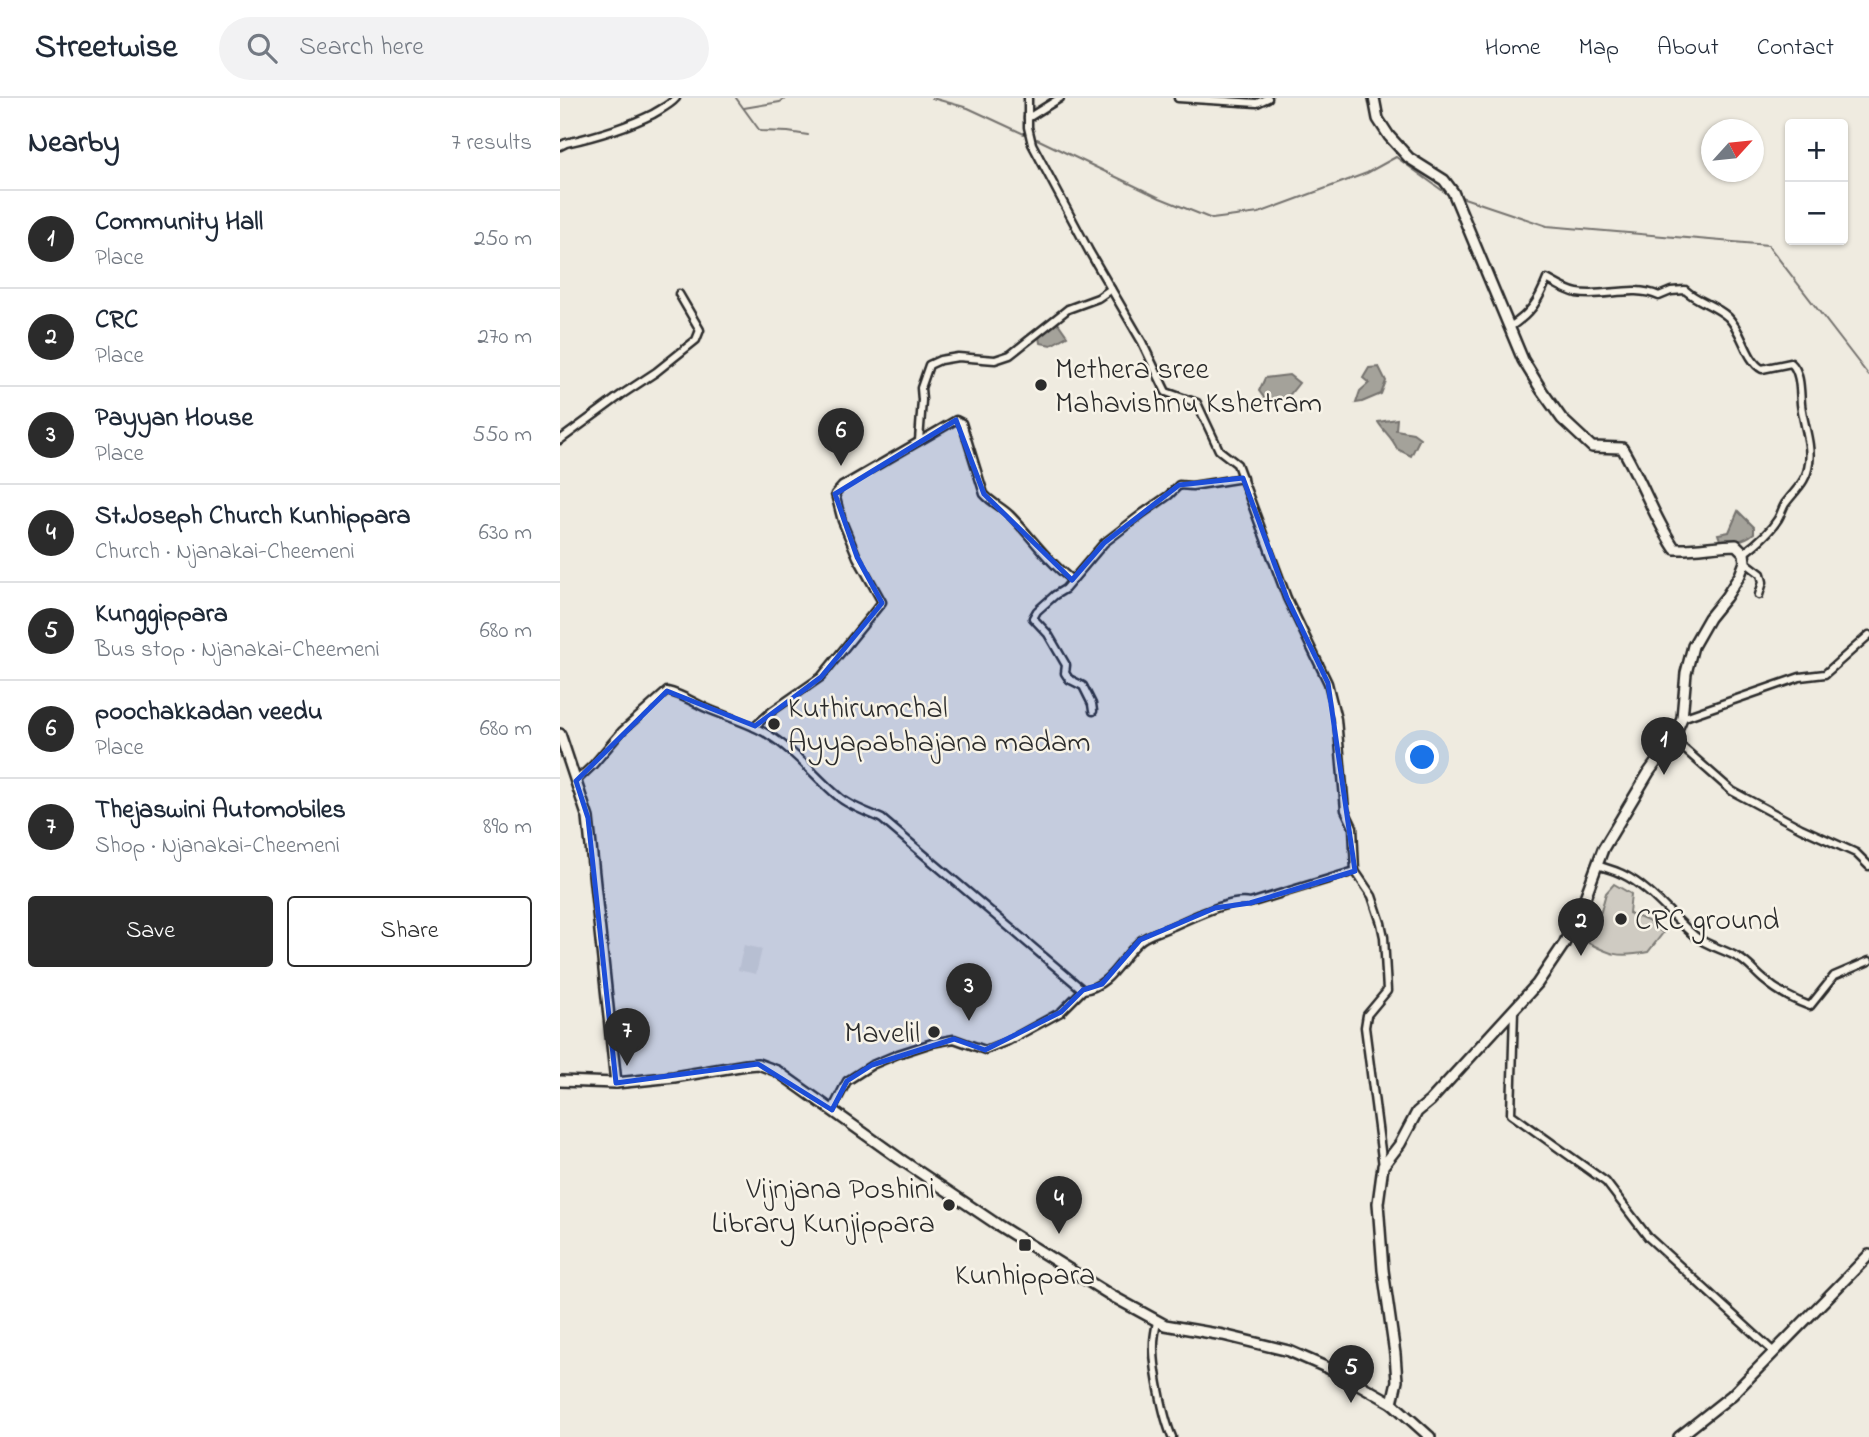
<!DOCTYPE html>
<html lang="en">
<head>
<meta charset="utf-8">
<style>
  body { margin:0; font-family:"Indie Flower",sans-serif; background:#f2f2f3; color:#1f2937 }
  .controls { position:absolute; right:21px; top:21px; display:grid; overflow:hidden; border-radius:7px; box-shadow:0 2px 5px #0004 }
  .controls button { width:63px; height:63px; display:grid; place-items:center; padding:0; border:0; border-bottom:2px solid #e0e1e3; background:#fff; color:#1f2937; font:35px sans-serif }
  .compass { position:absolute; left:1141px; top:21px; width:63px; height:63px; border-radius:50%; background:#fff; box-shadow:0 2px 5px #0004; rotate:63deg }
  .you { position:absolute; left:863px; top:660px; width:24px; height:24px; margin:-18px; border:5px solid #fff; border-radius:50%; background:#1a73e8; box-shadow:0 0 0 10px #1a73e833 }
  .badge { display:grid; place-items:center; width:46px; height:46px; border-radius:50%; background:#2b2b2b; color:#fff; font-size:23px; font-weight:700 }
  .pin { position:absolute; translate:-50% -58px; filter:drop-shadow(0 2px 4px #0008) }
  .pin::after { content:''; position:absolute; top:37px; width:24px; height:21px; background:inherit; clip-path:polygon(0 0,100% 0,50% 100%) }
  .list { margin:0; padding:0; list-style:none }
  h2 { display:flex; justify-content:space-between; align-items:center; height:91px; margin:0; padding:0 28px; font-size:30px }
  h2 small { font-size:23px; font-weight:400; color:#747a83 }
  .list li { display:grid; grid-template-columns:46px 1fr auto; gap:21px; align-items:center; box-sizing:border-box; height:98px; padding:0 28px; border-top:2px solid #e0e1e3 }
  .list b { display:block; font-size:26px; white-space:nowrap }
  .list p { margin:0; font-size:23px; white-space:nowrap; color:#747a83 }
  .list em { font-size:23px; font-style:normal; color:#747a83 }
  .actions { display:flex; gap:14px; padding:21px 28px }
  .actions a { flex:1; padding:16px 0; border:2px solid #2b2b2b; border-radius:7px; text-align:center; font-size:24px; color:#2b2b2b }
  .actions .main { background:#2b2b2b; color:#fff }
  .icon { flex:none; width:38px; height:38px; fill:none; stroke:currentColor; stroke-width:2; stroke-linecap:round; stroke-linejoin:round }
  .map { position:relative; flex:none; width:1309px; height:1339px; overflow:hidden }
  header { display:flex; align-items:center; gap:42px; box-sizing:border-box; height:98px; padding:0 35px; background:#fff; border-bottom:2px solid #e0e1e3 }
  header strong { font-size:33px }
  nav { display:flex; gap:38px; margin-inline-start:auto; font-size:24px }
  .search { width:490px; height:63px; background:#f2f2f3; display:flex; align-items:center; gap:18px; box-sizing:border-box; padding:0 24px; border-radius:38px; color:#747a83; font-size:26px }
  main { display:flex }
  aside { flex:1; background:#fff }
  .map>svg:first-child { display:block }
  .built { fill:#dedbd1 }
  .green { fill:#cfcbc2; stroke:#7d7b76; stroke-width:2 }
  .water { fill:#a4a29a; stroke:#74726e; stroke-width:2 }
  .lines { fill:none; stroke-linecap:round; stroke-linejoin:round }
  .stream { stroke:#74726e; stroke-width:2 }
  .street-casing { stroke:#2b2b2b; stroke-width:11 }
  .secondary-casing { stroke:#2b2b2b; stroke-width:14 }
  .street { stroke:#f7f3e8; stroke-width:6 }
  .secondary { stroke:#f7f3e8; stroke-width:9 }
  .marked { fill:#1d4ed8; fill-opacity:0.2; stroke:#1d4ed8; stroke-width:5; stroke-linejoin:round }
  .poi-dot { fill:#2b2b2b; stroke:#f7f3e8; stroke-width:2.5 }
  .labels { text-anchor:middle; stroke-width:5; stroke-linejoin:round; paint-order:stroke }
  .poi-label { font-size:30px; fill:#2b2b2b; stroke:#f7f3e8; text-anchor:start }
</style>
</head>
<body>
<header>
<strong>Streetwise</strong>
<div class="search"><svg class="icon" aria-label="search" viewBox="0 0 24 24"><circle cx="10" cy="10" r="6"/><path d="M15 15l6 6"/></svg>Search here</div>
<nav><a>Home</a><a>Map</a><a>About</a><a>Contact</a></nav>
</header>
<main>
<aside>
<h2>Nearby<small>7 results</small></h2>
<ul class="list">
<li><span class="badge">1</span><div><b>Community Hall</b><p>Place</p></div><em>250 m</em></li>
<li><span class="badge">2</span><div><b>CRC</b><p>Place</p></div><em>270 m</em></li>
<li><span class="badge">3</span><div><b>Payyan House</b><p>Place</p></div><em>550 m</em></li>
<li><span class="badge">4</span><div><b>St.Joseph Church Kunhippara</b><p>Church · Njanakai-Cheemeni</p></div><em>630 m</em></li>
<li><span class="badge">5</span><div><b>Kunggippara</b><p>Bus stop · Njanakai-Cheemeni</p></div><em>680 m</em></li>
<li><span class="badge">6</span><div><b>poochakkadan veedu</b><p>Place</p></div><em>680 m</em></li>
<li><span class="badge">7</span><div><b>Thejaswini Automobiles</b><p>Shop · Njanakai-Cheemeni</p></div><em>890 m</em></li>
</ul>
<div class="actions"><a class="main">Save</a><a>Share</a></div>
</aside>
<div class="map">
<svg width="1309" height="1339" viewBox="0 0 1309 1339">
  <rect width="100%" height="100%" fill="#efebe0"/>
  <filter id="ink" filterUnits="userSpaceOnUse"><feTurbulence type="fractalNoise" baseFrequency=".0143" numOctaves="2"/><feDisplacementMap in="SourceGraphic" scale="14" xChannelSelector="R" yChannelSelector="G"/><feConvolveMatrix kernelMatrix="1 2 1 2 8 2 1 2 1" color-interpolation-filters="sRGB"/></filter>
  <g filter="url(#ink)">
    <!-- built -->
    <path class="built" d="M184 847 202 851 196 876 178 872Z"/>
    <!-- green -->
    <path class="green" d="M1054 786 1071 796 1069 815 1088 823 1103 835 1088 854C1057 860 1051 857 1023 842L1039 820 1046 795Z"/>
    <!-- water -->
    <g class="water">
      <path d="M498 225 507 238 491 247 480 245 479 239 485 229Z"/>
      <path d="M819 269 826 283 821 296 802 304 796 305 800 293 809 285 803 280 809 270Z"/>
      <path d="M729 277 739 285 727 300 705 301 699 293 705 280Z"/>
      <path d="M837 321 836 332 853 335 860 340 851 358 837 351C833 340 824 334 818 324Z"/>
      <path d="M1178 413 1194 429V435C1183 444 1174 444 1160 442L1158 436 1169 434Z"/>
    </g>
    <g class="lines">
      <!-- stream -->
      <g class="stream">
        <path d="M176 0 200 33 228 34 248 37"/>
        <path d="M372 0 408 10 464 36"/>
        <path d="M184 10 220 4 227 0"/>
        <path d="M477 41 600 100 652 121 699 115 807 75 836 59 883 93 888 95"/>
        <path d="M901 99 987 128 1208 147 1309 278"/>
      </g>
      <!-- street casing -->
      <g class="street-casing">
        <g id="street">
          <path d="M468 0V29L472 46 529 153 582 244 606 294 637 305 659 352 677 366 727 500 768 585 777 621 785 712 793 729 795 773 812 798 821 825 824 839 827 893 807 917 805 929 823 1068"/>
          <path d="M618 0 697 5 708 0"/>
          <path d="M468 20 500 0"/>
          <path d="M0 48 6 45C37 38 65 30 93 16 101 11 110 7 116 0"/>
          <path d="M950 229C971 215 978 204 987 181 996 186 1007 193 1017 195 1045 200 1072 186 1099 198L1111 193 1125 192C1138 204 1155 207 1168 219 1183 234 1186 262 1202 271L1231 265C1241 274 1240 294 1241 306 1243 325 1252 346 1249 365 1247 384 1235 392 1225 406 1222 411 1221 416 1218 421 1210 434 1196 446 1184 455"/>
          <path d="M0 342 61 297 96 274 136 242 140 232 119 196"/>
          <path d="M359 343 362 302 361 290 369 267 380 262 398 259 435 262 450 257 508 211 538 200 551 191"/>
          <path d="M1185 464 1201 476 1203 484 1199 497"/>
          <path d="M533 613 532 606 523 588 509 581 505 575 506 567 488 536 473 520 477 513 495 497 505 491 544 445 583 415 609 397 619 387 632 388 683 380"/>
          <path d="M1122 620 1240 579 1265 576 1309 537"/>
          <path d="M194 629 212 613 261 579 322 504 297 459 282 423 275 396 282 388 396 322 402 325 424 396C432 405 442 409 450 417 471 438 488 464 512 482"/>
          <path d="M1113 641 1172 693 1241 730 1296 755 1309 768"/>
          <path d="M16 683 33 667 62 633 107 593C121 596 133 604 146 610 169 620 194 626 215 641 239 657 257 681 279 699 289 708 310 715 322 721L523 892"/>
          <path d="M1037 767C1045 770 1054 772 1062 776 1090 789 1112 819 1136 839 1148 848 1166 852 1179 860 1189 866 1195 874 1203 881 1217 893 1233 902 1250 908L1274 878 1309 863"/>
          <path d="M954 912 951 1016 1046 1084 1088 1139 1214 1254"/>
          <path d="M272 1012 287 983 312 967 338 956 372 945 394 941 425 952 448 943 501 914 523 892C550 889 560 861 579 844 586 837 599 834 608 830 628 822 669 800 690 805L795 773"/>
          <path d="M597 1223C596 1230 594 1238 594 1245 593 1267 603 1319 612 1339"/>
        </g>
      </g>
      <!-- secondary casing -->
      <g class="secondary-casing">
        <g id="secondary">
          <path d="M814 0 818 21 829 38 849 60 884 82 893 94 963 262 982 293 1002 321 1032 349 1062 350C1082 383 1094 420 1115 451 1136 452 1156 447 1176 447L1184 455 1185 464 1180 477 1166 499 1149 520 1133 548 1126 575 1122 620 1113 641 1089 674 1043 751 1023 805 1004 846 977 886 870 1003 857 1014 840 1046 823 1068 818 1105 823 1172 835 1256 837 1283 832 1305"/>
          <path d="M0 636 28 720 56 985"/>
          <path d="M0 983 56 985 114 979 186 967 198 966 217 973 340 1061 438 1127 552 1198 605 1227 663 1237 729 1253 777 1274 832 1305 870 1339"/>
          <path d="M1119 1339 1172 1297 1309 1157"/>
        </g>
      </g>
      <!-- street -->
      <use href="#street" class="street"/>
      <!-- secondary -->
      <use href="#secondary" class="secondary"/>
    </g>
  </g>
  <!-- marked area -->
  <path class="marked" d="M396 322 424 396 512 482 544 445 619 387 683 380 727 500 768 585 795 773 690 805 655 810 580 842 542 886 523 892 501 914 425 952 394 941 312 967 287 983 272 1012 198 966 56 985 28 720 16 683 107 593 195 628 261 579 322 505 297 459 275 396Z"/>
  <!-- markers -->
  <g class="poi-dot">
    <circle cx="481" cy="287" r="7"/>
    <circle cx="214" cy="626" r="7"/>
    <circle cx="1061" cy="821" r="7"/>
    <circle cx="374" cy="934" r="7"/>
    <circle cx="389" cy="1107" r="7"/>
    <rect x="458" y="1140" width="14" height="14" rx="3.5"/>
  </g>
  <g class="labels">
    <!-- poi labels -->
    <g class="poi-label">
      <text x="495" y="280">Methera sree<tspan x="495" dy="34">Mahavishnu Kshetram</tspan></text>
      <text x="228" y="619">Kuthirumchal<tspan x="228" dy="34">Ayyapabhajana madam</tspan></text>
      <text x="1075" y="831">CRC ground</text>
      <text x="360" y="944" text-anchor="end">Mavelil</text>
      <text x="375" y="1100" text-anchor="end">Vijnjana Poshini<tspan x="375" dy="34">Library Kunjippara</tspan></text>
      <text x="465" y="1186" text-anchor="middle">Kunhippara</text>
    </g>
  </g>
</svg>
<div class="controls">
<button>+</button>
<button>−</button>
</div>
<svg class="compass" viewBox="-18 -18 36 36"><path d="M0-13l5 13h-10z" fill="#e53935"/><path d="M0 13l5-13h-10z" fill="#747a83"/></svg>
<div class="you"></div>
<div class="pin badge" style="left:1104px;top:677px">1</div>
<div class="pin badge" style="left:1021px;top:858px">2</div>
<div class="pin badge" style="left:409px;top:923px">3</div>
<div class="pin badge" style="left:499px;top:1136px">4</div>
<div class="pin badge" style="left:791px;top:1305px">5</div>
<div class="pin badge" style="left:281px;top:368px">6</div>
<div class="pin badge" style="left:67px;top:968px">7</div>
</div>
</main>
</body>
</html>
